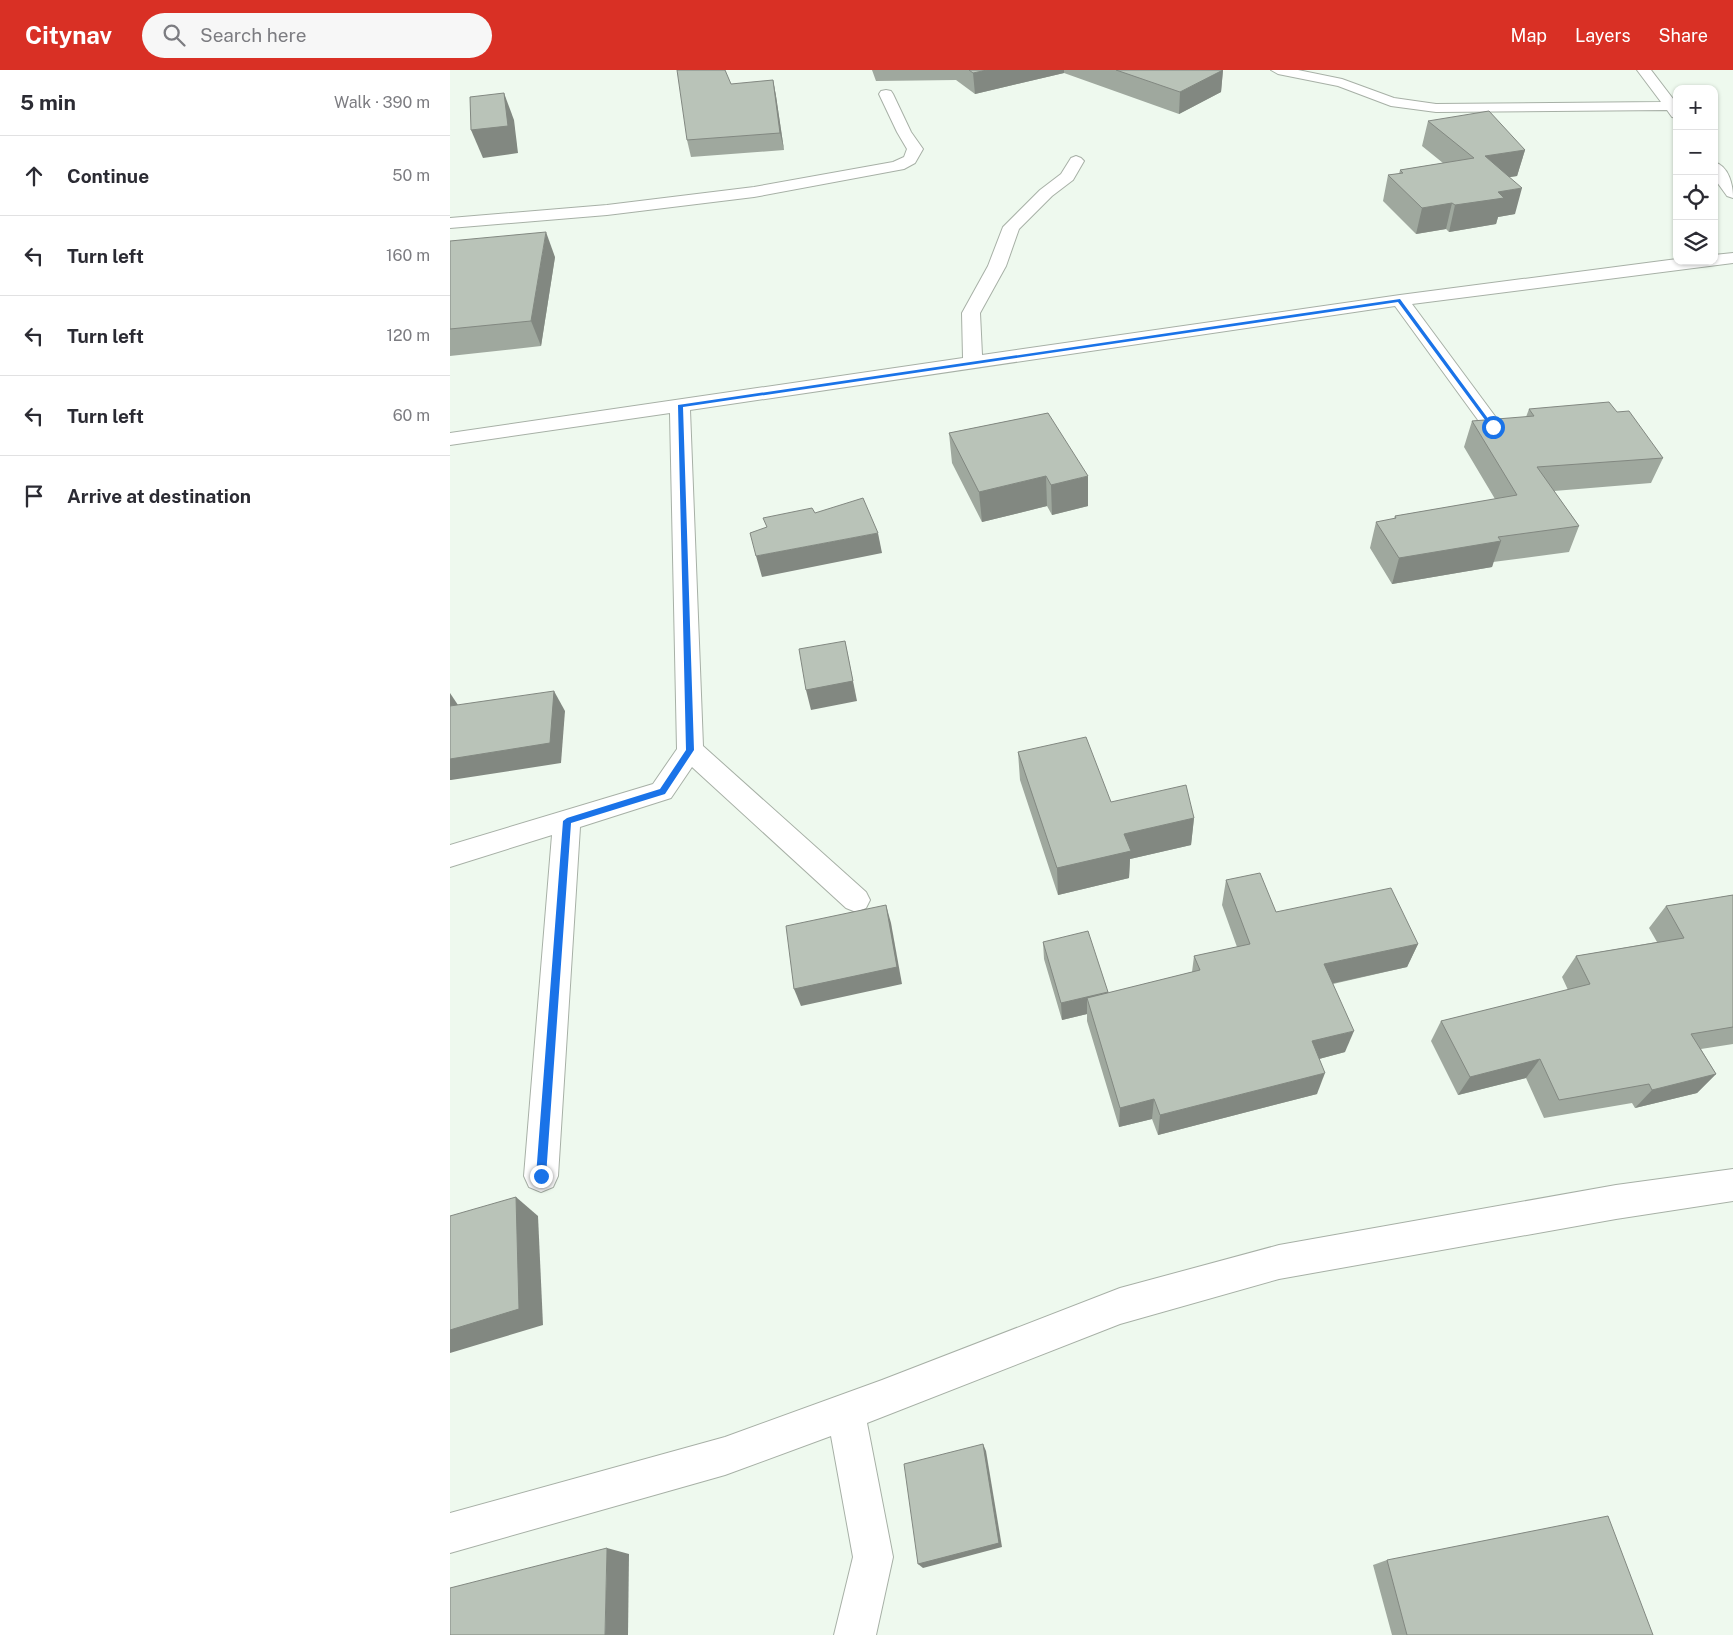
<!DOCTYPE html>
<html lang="en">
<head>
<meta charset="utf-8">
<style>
  body { margin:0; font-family:"Public Sans",sans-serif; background:#f7f7f7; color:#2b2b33 }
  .controls { position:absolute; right:15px; top:15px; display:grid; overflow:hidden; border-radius:10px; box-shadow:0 1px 4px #0004 }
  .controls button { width:45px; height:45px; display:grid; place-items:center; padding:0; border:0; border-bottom:1px solid #e1e1e2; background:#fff; color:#2b2b33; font:25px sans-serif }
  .stop { position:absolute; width:15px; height:15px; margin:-11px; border:4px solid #1a73e8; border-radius:50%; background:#fff }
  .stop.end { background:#1a73e8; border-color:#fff; box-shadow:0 1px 5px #0008 }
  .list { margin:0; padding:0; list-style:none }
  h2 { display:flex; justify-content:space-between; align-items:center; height:65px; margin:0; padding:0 20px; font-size:21px }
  h2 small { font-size:16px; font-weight:400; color:#7c7c81 }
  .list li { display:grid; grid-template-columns:32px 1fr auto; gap:15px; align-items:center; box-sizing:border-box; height:80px; padding:0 20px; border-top:1px solid #e1e1e2 }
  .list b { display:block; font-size:19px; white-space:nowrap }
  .list em { font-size:16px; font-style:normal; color:#7c7c81 }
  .icon { flex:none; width:28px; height:28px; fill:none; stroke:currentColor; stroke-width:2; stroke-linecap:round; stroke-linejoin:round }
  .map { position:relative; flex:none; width:1283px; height:1565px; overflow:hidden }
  header { display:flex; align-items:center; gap:30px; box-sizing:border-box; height:70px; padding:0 25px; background:#d93025; color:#fff }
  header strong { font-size:24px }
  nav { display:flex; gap:28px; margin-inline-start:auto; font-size:18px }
  .search { width:350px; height:45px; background:#f7f7f7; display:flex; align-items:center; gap:12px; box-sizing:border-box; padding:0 18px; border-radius:28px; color:#7c7c81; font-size:19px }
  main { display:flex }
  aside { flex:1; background:#fff }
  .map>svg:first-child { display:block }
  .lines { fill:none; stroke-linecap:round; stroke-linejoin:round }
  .minor-casing { stroke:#a7b0a6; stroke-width:2 }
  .minor { fill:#fff; fill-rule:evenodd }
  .wall { fill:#9fa89e }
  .shaded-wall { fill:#828881 }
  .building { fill:#b9c3b8; stroke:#828881 }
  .route { fill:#1a73e8 }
</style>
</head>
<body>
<header>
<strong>Citynav</strong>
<div class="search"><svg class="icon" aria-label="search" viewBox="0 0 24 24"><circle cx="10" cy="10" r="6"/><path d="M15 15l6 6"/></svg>Search here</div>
<nav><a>Map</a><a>Layers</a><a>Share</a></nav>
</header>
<main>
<aside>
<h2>5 min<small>Walk · 390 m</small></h2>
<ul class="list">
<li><svg class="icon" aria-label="ahead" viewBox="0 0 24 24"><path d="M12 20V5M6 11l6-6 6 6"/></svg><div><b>Continue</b></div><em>50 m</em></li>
<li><svg class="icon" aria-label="left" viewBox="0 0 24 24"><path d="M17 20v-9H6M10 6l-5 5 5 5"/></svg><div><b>Turn left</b></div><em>160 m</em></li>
<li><svg class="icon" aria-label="left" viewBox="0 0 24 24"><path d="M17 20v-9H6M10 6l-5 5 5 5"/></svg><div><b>Turn left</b></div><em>120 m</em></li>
<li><svg class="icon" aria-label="left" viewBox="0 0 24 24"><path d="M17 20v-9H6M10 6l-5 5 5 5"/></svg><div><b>Turn left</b></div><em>60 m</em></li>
<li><svg class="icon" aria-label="arrive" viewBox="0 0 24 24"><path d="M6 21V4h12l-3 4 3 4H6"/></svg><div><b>Arrive at destination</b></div></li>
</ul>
</aside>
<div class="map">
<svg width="1283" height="1565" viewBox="0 0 1283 1565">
  <rect width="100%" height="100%" fill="#eef9ee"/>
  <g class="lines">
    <!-- minor casing -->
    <g class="minor-casing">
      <g id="minor">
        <path d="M821 0H848L892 9 944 28 986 34 1211 32 1187 0H1201L1227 34V48L1222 47 1217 40 986 42 941 36 888 16 828 4Z"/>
        <path d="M436 20 441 21 443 24 461 62 473 79 465 93 454 99 304 127 157 145 0 158V148L157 135 304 117 443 92 454 87 457 79 447 62 429 24 431 21Z"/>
        <path d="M626 86 631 88 634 91 623 110 602 126 569 159 556 196 530 243 532 285 950 225 1227 189V191H1264V185L1283 183V193L962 234 1053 357 1050 361 1043 363 1036 361 945 236 240 340 253 676 416 822 420 830 416 838 406 842 396 838 242 697 221 728 130 757 108 1106 103 1117 91 1122 79 1117 74 1106 102 765 0 797V775L203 714 227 679 220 343 0 375V363L513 288 512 243 538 196 553 157 590 120 611 104 621 88Z"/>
        <path d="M1264 92C1279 96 1283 115 1283 128L1277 126 1264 108Z"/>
        <path d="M1283 1099V1131L1166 1149 829 1209 670 1254 417 1353 443 1487 426 1565H384L403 1487 381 1366 275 1405 0 1483V1443L275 1367 432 1310 670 1218 829 1175 1166 1115Z"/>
      </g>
    </g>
    <!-- minor -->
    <use href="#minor" class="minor"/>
  </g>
  <!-- wall -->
  <g class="wall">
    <path d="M422 0H773L771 22 729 44 614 3 525 24 506 10 426 11Z"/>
    <path d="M323 10 326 26 334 80 241 87 237 70Z"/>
    <path d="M978 51 1075 80 1067 106 1059 107 1065 144 1048 147 1046 154 999 162 996 159 966 164 933 131 938 105 949 104 950 100 993 93 972 76Z"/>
    <path d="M0 171 105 187 91 276 0 286Z"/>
    <path d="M1079 339 1167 342 1213 388 1201 413 1104 421 1129 456 1119 482 1043 492 1042 497 942 514 920 478 926 452 944 449 945 446 1045 429 1014 377 1022 351 1076 347Z"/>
    <path d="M598 343 638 436 602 445 597 436 532 452 502 393 499 363Z"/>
    <path d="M568 682 661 732 744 748 741 775 680 789 679 808 608 825 570 710Z"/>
    <path d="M776 810 826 842 968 874 957 897 883 914 895 982 869 989 867 1024 708 1065 702 1049 669 1057 637 951V944L612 950 594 889 593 872 658 922V923L742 902 744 886 787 877 772 835Z"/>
    <path d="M1283 825V974L1251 979 1266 1004 1247 1023 1185 1038 1182 1033 1094 1048 1076 1008 1008 1025 981 971 991 951 1118 920 1112 907 1126 886 1207 872 1199 858 1216 836Z"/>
    <path d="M937 1490 1203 1565H942L923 1495Z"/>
  </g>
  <!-- shaded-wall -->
  <g class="shaded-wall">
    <path d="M537 0H614V3L525 24 523 3Z"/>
    <path d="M773 0 771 22 729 44 730 22Z"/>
    <path d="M323 10 326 26 334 80 330 63Z"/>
    <path d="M54 23 64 50 68 83 33 88 21 60Z"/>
    <path d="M1075 80 1067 106 1028 112 1035 86Z"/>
    <path d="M1072 118 1065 144 1048 147 1046 154 999 162 1005 135 1048 122Z"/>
    <path d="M1002 133 996 159 966 164 972 138Z"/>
    <path d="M96 162 105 187 91 276 81 251Z"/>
    <path d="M596 406 597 436 532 452 529 422Z"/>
    <path d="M638 406V436L602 445 601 415Z"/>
    <path d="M428 463 432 483 312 507 306 486Z"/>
    <path d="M1051 471 1042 497 942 514 949 488Z"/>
    <path d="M395 571 407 631 361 640 356 620Z"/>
    <path d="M104 621 115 641 111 693 1 710H0V689Z"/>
    <path d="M0 623 8 635 0 652Z"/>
    <path d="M744 748 741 775 680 789 679 808 608 825 607 798 674 764Z"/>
    <path d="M436 835 441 853 452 914 351 936 344 919Z"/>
    <path d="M968 874 957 897 866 917 874 894Z"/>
    <path d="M658 922 657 939 637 928V944L612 950 611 933Z"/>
    <path d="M904 961 895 982 854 993 862 971Z"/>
    <path d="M1090 989 1076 1008 1008 1025 1020 1007Z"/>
    <path d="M875 1003 867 1024 708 1065 710 1045Z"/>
    <path d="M1266 1004 1247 1023 1185 1038 1202 1020Z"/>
    <path d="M704 1029 702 1049 669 1057 670 1038Z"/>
    <path d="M66 1127 88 1146 93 1255 0 1283V1260Z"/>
    <path d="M533 1374 536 1381 552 1477 473 1498 468 1494Z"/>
    <path d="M157 1478 179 1484 178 1565H155Z"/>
  </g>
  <!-- building -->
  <g class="building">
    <path d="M227 0H275L281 14 323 10 330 63 237 70Z"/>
    <path d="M519 0H537L523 3Z"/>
    <path d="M666 0H773L730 22Z"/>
    <path d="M54 23 58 56 21 60 20 27Z"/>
    <path d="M1039 41 1075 80 1035 86 1072 118 1048 122 1054 128 1005 135 1002 133 972 138 938 105 953 103 950 100 1024 88 978 51Z"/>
    <path d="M96 162 81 251 0 259V171Z"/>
    <path d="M1159 332 1167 342 1179 341 1213 388 1087 397 1129 456 1048 467 1051 471 949 488 926 452 946 448 945 446 1067 425 1022 351 1084 346 1079 339Z"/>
    <path d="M598 343 638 406 601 415 596 406 529 422 499 363Z"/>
    <path d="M413 428 428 463 306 486 300 463 317 457 313 448 362 438 365 443Z"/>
    <path d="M395 571 403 611 356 620 349 579Z"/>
    <path d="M104 621 100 673 0 689V636Z"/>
    <path d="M636 667 661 732 736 715 744 748 674 764 681 781 607 798 568 682Z"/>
    <path d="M810 803 826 842 941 818 968 874 874 894 904 961 862 971 875 1003 710 1045 704 1029 670 1038 637 928 750 900 744 886 800 874 776 810Z"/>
    <path d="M1283 825V957L1241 964 1266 1004 1202 1020 1199 1014 1109 1030 1090 989 1020 1007 991 951 1140 914 1126 886 1234 868 1216 836Z"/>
    <path d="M436 835 447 897 344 919 336 856Z"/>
    <path d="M638 861 658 922 611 933 593 872Z"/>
    <path d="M66 1127 69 1239 0 1260V1146Z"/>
    <path d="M533 1374 549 1473 468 1494 454 1394Z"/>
    <path d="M1158 1446 1203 1565H957L937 1490Z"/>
    <path d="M157 1478 155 1565H0V1518Z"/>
  </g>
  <!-- route -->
  <path class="route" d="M950 229 1045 358H1041L948 232 233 337 244 680 215 724 121 753 96 1106 91 1111 88 1109 86 1106 113 751 117 748 210 719 236 680 228 335Z"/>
</svg>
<div class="controls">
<button>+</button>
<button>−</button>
<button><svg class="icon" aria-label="locate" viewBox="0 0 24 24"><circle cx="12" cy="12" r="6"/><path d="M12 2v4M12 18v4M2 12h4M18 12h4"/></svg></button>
<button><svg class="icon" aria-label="layers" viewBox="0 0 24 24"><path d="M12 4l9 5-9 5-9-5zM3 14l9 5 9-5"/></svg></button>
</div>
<div class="stop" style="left:1043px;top:357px"></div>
<div class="stop end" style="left:91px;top:1106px"></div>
</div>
</main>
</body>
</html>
